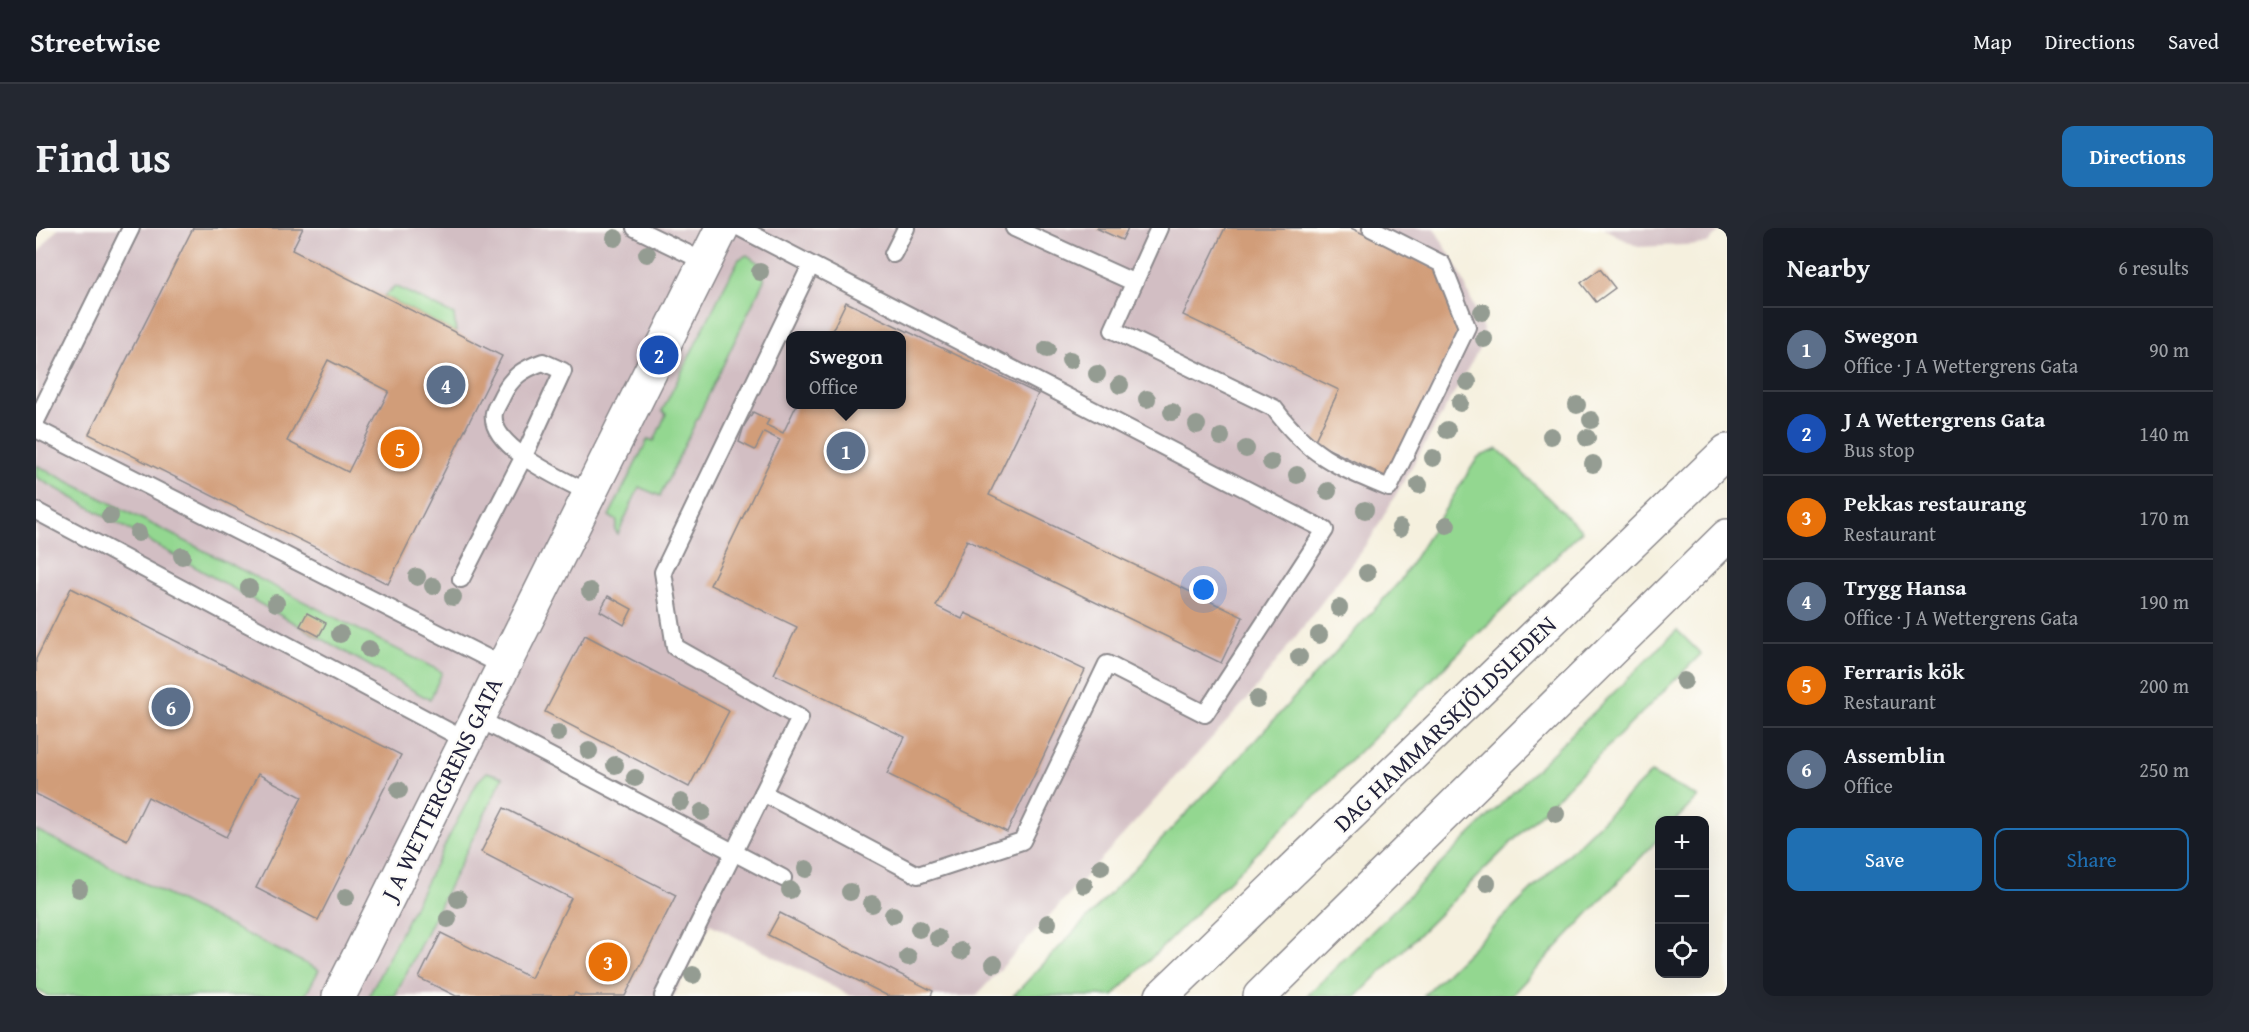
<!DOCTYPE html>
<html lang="en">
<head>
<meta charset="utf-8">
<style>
  body { margin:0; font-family:"Gentium Book Plus",serif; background:#242831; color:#f1f3f6 }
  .controls { position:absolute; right:18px; bottom:18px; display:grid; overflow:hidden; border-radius:12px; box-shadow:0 6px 24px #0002 }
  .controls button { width:54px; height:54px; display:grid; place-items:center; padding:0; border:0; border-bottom:2px solid #363941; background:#171b24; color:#f1f3f6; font:30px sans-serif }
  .you { position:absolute; left:1168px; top:362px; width:21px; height:21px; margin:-15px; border:4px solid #fff; border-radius:50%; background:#1a73e8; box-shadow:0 0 0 9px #1a73e833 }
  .badge { display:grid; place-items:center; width:39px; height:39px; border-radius:50%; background:#1f6fb2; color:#fff; font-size:20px; font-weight:700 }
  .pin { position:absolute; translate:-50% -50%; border:3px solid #fff; box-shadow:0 2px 6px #0006 }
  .popup { position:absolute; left:750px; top:103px; width:120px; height:78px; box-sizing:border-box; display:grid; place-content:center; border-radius:12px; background:#171b24; filter:drop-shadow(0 2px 4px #0005); font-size:20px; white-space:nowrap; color:#9ea1a6 }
  .popup b { font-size:22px; color:#f1f3f6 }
  .popup::after { content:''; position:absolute; left:50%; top:100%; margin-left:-12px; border:12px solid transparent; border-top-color:#171b24 }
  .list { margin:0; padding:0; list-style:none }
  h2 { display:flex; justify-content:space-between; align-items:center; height:78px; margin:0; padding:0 24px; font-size:26px }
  h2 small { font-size:20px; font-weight:400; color:#9ea1a6 }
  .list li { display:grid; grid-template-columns:39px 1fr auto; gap:18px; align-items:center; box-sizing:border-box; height:84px; padding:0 24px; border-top:2px solid #363941 }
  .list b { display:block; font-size:22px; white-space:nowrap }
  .list p { margin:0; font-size:20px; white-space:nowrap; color:#9ea1a6 }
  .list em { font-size:20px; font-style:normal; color:#9ea1a6 }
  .actions { display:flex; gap:12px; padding:18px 24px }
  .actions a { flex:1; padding:14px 0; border:2px solid #1f6fb2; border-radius:12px; text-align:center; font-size:21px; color:#1f6fb2 }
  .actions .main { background:#1f6fb2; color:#fff }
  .icon { flex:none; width:33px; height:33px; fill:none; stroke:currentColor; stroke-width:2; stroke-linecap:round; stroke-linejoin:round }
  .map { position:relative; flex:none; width:1691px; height:768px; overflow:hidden; border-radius:12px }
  header { display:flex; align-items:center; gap:36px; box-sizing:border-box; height:84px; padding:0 30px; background:#171b24; border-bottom:2px solid #363941 }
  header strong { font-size:28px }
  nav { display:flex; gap:33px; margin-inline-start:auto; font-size:21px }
  .intro { display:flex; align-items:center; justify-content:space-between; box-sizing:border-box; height:144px; padding:0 36px }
  h1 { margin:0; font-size:42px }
  .button { padding:15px 27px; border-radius:12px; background:#1f6fb2; color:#fff; font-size:21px; font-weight:700 }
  main { display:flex; gap:36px; padding:0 36px }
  aside { flex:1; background:#171b24; border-radius:12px; box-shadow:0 6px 24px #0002 }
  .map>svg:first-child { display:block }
  .industrial { fill:#d2bec3; fill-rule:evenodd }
  .green { fill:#93d790; stroke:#5a7c66; stroke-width:1.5 }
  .building { fill:#d19d79; fill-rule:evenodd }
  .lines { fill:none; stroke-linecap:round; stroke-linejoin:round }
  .lane-casing { stroke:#8c898c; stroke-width:20 }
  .secondary-casing { stroke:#8c898c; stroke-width:36 }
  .primary-casing { stroke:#8c898c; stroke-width:36 }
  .lane { stroke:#fff; stroke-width:16 }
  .secondary { stroke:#fff; stroke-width:33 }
  .primary { stroke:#fff; stroke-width:33 }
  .tree { fill:#949c92 }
  .labels { text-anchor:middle; stroke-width:5; stroke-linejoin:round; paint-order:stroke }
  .street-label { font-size:24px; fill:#22223b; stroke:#fdfcf7 }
</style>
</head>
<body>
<header>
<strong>Streetwise</strong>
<nav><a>Map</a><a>Directions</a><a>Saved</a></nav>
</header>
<div class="intro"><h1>Find us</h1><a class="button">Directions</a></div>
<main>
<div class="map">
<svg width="1691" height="768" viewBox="0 0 1691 768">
  <rect width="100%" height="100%" fill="#fdfcf7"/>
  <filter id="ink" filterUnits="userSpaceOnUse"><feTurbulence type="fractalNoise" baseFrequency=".0167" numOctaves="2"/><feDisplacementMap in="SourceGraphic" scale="12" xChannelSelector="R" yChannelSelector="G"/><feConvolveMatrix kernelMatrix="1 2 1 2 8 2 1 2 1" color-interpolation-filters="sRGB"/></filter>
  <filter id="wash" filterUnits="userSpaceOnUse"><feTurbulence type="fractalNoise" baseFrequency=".008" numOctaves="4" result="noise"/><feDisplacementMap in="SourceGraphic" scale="24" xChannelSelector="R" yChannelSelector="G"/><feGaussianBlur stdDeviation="1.35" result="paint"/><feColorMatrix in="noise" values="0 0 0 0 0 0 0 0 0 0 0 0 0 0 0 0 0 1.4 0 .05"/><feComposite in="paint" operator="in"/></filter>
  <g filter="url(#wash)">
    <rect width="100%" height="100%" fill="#f5f0de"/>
    <!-- industrial -->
    <g class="industrial">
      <path d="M22 0H1398L1422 40 1450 109 1335 310 1215 467 940 768H815L674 696 638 768H269L282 742 0 602V27ZM754 107H866V176H754Z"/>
      <path d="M1567 0H1686L1671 16 1602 19Z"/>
    </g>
    <!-- green -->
    <g class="green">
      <path d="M711 27 728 39V52L624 268 603 259 582 306 579 302 581 293 573 288 612 211 618 213 630 186 626 183 687 61 703 31Z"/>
      <path d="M359 58 418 87 420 105 348 68Z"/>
      <path d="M1462 221 1546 303 1077 768H977L1205 528 1364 353 1442 229Z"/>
      <path d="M0 237 406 444 394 472 0 249Z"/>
      <path d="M1641 402 1665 426 1321 768H1271Z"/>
      <path d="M451 544 467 549 359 768H333L417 601 442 553Z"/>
      <path d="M1615 545 1662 569 1640 592H1624L1623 610 1475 768H1387Z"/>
      <path d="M0 602 283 742 269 768H12L0 762Z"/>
    </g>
    <g id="blocks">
      <!-- building -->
      <g class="building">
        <path d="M157 0H267L256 22 466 128 352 356 53 206ZM292 132 353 163 312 244 251 213Z"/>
        <path d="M1060 0H1092L1086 12Z"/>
        <path d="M1189 0H1315L1407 44 1425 99 1353 250 1278 214 1303 162 1147 87Z"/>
        <path d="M1564 41 1579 60 1560 74 1545 55Z"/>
        <path d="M810 74 1002 166 953 267 1207 389 1185 435 931 312 900 378 926 391 929 385 1049 442 971 604 851 546 869 509 738 446 761 399 674 357 744 212 728 204 719 222 703 214 708 198 717 184 733 192 730 197 747 205 761 176H866V107H794Z"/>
        <path d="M35 360 365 527 282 692 220 660 266 569 222 546 190 609 112 569 91 612 0 566V431Z"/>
        <path d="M572 368 596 381 588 397 564 383Z"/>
        <path d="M271 385 290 395 283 408 264 398Z"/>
        <path d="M549 407 693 483 653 559 509 484Z"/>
        <path d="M468 580 640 667 589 768H546L539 765 537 768H420L383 750 405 705 495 750 535 670 445 624Z"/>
        <path d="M744 685 897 763 895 768H852L732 707Z"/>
      </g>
    </g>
  </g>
  <g filter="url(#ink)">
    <use href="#blocks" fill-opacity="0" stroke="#8c898c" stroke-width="1.5"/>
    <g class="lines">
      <!-- lane casing -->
      <g class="lane-casing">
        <g id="lane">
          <path d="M599 0 669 34"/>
          <path d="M704 0 1289 302 1169 486 1071 436 986 613 882 647 727 565"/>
          <path d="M978 0 1097 54"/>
          <path d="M1123 0 1077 102 1238 180C1272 227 1302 239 1353 260L1431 99 1406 36 1335 0"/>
          <path d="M857 26 870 0"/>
          <path d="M0 193 95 0"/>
          <path d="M0 201 467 438"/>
          <path d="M0 283 429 512"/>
          <path d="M425 351 488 228 527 143 507 134C487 141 475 149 466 168 464 173 459 180 458 185 452 219 528 252 553 265"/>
          <path d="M441 490 747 650"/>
          <path d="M627 768 764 490 639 419 627 344 775 37"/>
        </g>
      </g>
      <!-- secondary casing -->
      <g class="secondary-casing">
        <path id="secondary" d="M303 768 686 0"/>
      </g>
      <!-- primary casing -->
      <g class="primary-casing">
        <g id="primary">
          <path d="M1126 768 1691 223"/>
          <path d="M1224 768 1691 308"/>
        </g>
      </g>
      <!-- lane -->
      <use href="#lane" class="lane"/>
      <!-- secondary -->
      <use href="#secondary" class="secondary"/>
      <!-- primary -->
      <use href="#primary" class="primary"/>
    </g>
    <!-- trees -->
    <g class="tree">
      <circle cx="579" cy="10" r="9"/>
      <circle cx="611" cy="26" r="9"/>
      <circle cx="724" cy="44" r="9"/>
      <circle cx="1446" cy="84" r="9"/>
      <circle cx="1448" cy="111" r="9"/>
      <circle cx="1011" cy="121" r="9"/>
      <circle cx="1034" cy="132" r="9"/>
      <circle cx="1061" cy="146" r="9"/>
      <circle cx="1432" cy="154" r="9"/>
      <circle cx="1084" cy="157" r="9"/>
      <circle cx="1111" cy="171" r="9"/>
      <circle cx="1424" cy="175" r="9"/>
      <circle cx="1541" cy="177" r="9"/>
      <circle cx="1136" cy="184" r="9"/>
      <circle cx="1555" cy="192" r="9"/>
      <circle cx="1161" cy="197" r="9"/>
      <circle cx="1411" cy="202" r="9"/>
      <circle cx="1515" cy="208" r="9"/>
      <circle cx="1185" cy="209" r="9"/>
      <circle cx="1551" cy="210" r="9"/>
      <circle cx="1210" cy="221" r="9"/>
      <circle cx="1397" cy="230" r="9"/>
      <circle cx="1235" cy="234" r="9"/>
      <circle cx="1557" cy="236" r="9"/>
      <circle cx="1261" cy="247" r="9"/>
      <circle cx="1383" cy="257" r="9"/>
      <circle cx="1292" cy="263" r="9"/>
      <circle cx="1329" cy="282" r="9"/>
      <circle cx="74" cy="288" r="9"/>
      <circle cx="1411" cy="297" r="9"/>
      <circle cx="1364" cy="300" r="9"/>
      <circle cx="102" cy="305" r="9"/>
      <circle cx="146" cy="328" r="9"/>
      <circle cx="1331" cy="345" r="9"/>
      <circle cx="381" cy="349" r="9"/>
      <circle cx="397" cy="358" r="9"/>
      <circle cx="213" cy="360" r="9"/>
      <circle cx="554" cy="363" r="9"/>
      <circle cx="417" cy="369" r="9"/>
      <circle cx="240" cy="375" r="9"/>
      <circle cx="1303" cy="380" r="9"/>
      <circle cx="304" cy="406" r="9"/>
      <circle cx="1283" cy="407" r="9"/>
      <circle cx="333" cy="421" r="9"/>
      <circle cx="1263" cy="429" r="9"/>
      <circle cx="1648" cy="453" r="9"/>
      <circle cx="1221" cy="471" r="9"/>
      <circle cx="522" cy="505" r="9"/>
      <circle cx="553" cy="523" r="9"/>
      <circle cx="579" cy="537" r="9"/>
      <circle cx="599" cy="550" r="9"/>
      <circle cx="363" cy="562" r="9"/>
      <circle cx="645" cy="574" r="9"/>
      <circle cx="666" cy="584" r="9"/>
      <circle cx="1520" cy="586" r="9"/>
      <circle cx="1065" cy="639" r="9"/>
      <circle cx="770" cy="641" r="9"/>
      <circle cx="1451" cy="655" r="9"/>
      <circle cx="1048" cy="657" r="9"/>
      <circle cx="43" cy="661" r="9"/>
      <circle cx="754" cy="662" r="9"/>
      <circle cx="814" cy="664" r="9"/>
      <circle cx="310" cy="669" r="9"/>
      <circle cx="422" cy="671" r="9"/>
      <circle cx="836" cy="676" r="9"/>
      <circle cx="857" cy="687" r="9"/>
      <circle cx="412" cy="691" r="9"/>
      <circle cx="1012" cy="695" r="9"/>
      <circle cx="883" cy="701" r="9"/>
      <circle cx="902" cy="710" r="9"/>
      <circle cx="925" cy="723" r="9"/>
      <circle cx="872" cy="729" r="9"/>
      <circle cx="958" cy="736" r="9"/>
      <circle cx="657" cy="747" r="9"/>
    </g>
  </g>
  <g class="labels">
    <!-- street labels -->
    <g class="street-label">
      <text transform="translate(1409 496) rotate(-44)" y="8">DAG HAMMARSKJÖLDSLEDEN</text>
      <text transform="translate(406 561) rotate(-64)" y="8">J A WETTERGRENS GATA</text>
    </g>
  </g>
</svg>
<div class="controls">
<button>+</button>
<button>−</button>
<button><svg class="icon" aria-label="locate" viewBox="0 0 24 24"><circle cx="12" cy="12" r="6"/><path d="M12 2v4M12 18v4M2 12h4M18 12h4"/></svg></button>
</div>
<div class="you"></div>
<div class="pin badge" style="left:810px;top:223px;background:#5c6f8a">1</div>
<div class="popup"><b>Swegon</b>Office</div>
<div class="pin badge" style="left:623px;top:127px;background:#1a4fb4">2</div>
<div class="pin badge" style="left:572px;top:734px;background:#e8710a">3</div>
<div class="pin badge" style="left:410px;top:157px;background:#5c6f8a">4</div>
<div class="pin badge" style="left:364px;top:221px;background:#e8710a">5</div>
<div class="pin badge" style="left:135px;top:479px;background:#5c6f8a">6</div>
</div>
<aside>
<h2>Nearby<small>6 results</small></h2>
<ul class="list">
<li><span class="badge" style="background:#5c6f8a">1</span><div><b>Swegon</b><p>Office · J A Wettergrens Gata</p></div><em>90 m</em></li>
<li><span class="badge" style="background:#1a4fb4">2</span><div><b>J A Wettergrens Gata</b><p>Bus stop</p></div><em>140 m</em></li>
<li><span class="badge" style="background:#e8710a">3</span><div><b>Pekkas restaurang</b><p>Restaurant</p></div><em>170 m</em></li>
<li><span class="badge" style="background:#5c6f8a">4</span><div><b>Trygg Hansa</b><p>Office · J A Wettergrens Gata</p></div><em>190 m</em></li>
<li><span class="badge" style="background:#e8710a">5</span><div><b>Ferraris kök</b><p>Restaurant</p></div><em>200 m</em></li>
<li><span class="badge" style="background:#5c6f8a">6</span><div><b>Assemblin</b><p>Office</p></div><em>250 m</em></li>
</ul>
<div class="actions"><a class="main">Save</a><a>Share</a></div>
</aside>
</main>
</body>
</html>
